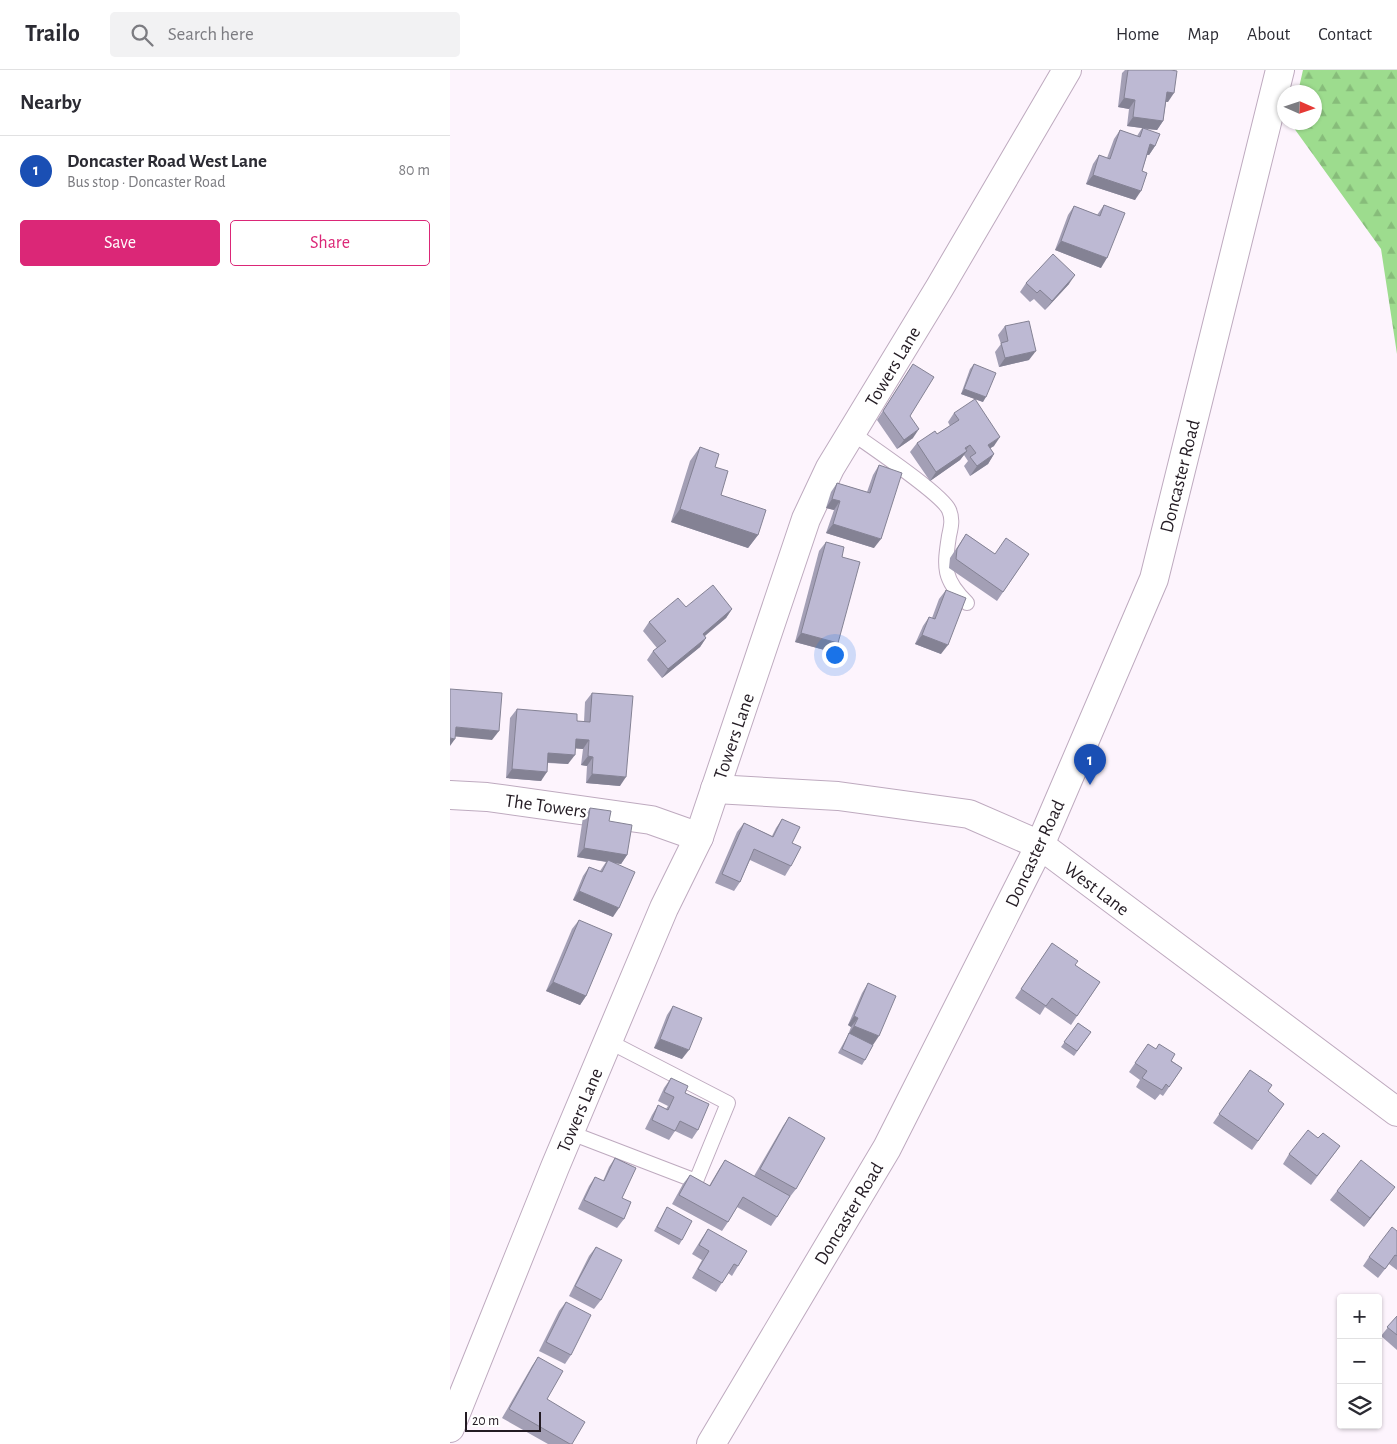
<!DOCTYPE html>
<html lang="en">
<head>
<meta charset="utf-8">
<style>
  body { margin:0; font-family:"Alegreya Sans",sans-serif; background:#f2f2f3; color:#2b2b33 }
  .controls { position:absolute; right:15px; bottom:15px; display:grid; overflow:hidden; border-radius:5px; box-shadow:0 1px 4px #0004 }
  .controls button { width:45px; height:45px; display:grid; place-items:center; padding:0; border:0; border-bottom:1px solid #e1e1e2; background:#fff; color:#2b2b33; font:25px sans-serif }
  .compass { position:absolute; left:827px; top:15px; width:45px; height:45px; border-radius:50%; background:#fff; box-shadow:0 1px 4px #0004; rotate:93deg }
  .scale { position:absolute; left:15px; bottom:12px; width:76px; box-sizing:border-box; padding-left:5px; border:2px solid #231b23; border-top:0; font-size:14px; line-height:18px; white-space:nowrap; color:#231b23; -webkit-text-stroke:4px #fff; paint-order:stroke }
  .you { position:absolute; left:384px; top:584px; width:18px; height:18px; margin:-12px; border:4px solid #fff; border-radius:50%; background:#1a73e8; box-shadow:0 0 0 8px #1a73e833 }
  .badge { display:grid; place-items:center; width:32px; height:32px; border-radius:50%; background:#db2777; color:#fff; font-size:16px; font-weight:700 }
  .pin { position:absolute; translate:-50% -41px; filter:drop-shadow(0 1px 2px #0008) }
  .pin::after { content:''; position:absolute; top:26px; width:18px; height:15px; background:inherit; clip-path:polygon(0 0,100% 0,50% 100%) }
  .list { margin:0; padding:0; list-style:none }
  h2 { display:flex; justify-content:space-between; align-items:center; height:65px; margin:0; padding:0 20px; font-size:21px }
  h2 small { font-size:16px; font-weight:400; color:#7c7c81 }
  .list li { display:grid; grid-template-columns:32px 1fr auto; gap:15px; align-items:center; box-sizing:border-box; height:70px; padding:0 20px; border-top:1px solid #e1e1e2 }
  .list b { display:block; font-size:19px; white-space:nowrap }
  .list p { margin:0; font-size:16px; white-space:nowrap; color:#7c7c81 }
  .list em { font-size:16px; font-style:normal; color:#7c7c81 }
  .actions { display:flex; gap:10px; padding:15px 20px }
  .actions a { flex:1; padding:11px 0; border:1px solid #db2777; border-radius:5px; text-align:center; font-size:18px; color:#db2777 }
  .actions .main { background:#db2777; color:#fff }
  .icon { flex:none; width:28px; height:28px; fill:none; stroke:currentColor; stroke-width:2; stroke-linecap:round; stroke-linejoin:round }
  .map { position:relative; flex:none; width:947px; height:1374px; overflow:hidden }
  header { display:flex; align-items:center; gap:30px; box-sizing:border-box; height:70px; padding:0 25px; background:#fff; border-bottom:1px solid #e1e1e2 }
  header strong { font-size:24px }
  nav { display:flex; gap:28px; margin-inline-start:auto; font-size:18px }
  .search { width:350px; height:45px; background:#f2f2f3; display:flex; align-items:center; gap:12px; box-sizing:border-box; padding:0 18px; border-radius:5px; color:#7c7c81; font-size:19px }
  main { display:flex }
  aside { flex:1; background:#fff }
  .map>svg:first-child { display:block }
  .forest { fill:url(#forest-firs) }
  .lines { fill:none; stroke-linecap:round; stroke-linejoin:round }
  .service-casing { stroke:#beaabf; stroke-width:16 }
  .minor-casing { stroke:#beaabf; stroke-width:30 }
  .tertiary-casing { stroke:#beaabf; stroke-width:30 }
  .trunk-casing { stroke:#beaabf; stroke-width:30 }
  .service { stroke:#fff; stroke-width:14 }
  .minor { stroke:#fff; stroke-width:28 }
  .tertiary { stroke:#fff; stroke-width:28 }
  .trunk { stroke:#fff; stroke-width:28 }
  .wall { fill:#a39fb5 }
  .shaded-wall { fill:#848294 }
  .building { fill:#bdb9d3; stroke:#848294 }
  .labels { text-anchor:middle; stroke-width:5; stroke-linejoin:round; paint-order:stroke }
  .street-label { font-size:19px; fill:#231b23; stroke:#fff }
</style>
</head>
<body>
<header>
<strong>Trailo</strong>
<div class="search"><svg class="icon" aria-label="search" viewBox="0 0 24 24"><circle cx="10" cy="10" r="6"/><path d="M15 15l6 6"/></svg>Search here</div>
<nav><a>Home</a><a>Map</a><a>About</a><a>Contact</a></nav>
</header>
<main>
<aside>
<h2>Nearby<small></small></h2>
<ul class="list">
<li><span class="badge" style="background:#1a4fb4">1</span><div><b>Doncaster Road West Lane</b><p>Bus stop · Doncaster Road</p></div><em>80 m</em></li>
</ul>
<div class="actions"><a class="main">Save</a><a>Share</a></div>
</aside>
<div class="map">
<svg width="947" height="1374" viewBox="0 0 947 1374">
  <defs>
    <pattern id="forest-firs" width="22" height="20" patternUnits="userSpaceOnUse" patternTransform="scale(1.25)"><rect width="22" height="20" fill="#9ddc8e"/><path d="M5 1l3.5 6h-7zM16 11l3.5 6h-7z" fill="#87bc7a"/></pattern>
  </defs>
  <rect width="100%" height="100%" fill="#fdf4fd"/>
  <!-- forest -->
  <path class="forest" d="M853 0H947V284L931 179 841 54V53L864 52V22H848Z"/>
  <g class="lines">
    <!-- service casing -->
    <g class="service-casing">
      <g id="service">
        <path d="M402 363C420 376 492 424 499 440 503 449 501 457 499 466 494 498 493 509 517 533"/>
        <path d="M121 1063 246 1111 278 1033 158 971"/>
      </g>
    </g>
    <!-- minor casing -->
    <g class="minor-casing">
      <g id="minor">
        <path d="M265 719 388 726 519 744 590 775"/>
        <path d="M0 725 37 727 201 750 249 767"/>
        <path d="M0 1358 105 1097 214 838 249 767 356 449 380 398 490 217 617 0"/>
      </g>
    </g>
    <!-- tertiary casing -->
    <g class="tertiary-casing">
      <path id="tertiary" d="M590 775 947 1042"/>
    </g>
    <!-- trunk casing -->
    <g class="trunk-casing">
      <path id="trunk" d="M261 1374 437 1078 590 775 704 509 830 0"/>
    </g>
    <!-- service -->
    <use href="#service" class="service"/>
    <!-- minor -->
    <use href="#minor" class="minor"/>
    <!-- tertiary -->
    <use href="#tertiary" class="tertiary"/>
    <!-- trunk -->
    <use href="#trunk" class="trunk"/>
  </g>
  <!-- wall -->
  <g class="wall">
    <path d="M675 0H721L718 32H716L713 51 707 60 695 59 705 76 699 85H697L692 101 685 130 636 114 643 94 649 85 657 88 664 69 670 60 687 66 692 58 677 56 679 39 668 37 672 3Z"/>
    <path d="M654 135 651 198 605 180 618 145 624 136 647 145Z"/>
    <path d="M576 213 619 214 595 240 584 229 580 232 570 222Z"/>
    <path d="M555 256 579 290 549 297 545 282 551 274 548 265Z"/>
    <path d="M463 294 460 346 463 368 447 379 427 350Z"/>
    <path d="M524 294 533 332 511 324 520 299Z"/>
    <path d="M504 343 544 376 540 378 544 384 538 394 520 406 514 396 518 391 514 385 510 390 480 411 460 382 467 373 487 364 500 356 498 352Z"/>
    <path d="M250 377 265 397 271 425 308 465 298 478 221 452 240 391Z"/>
    <path d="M429 395 424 478 376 463 384 440 376 438 381 422 387 413 417 422 423 405Z"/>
    <path d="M516 464 545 484H579L547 531 499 498 500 488Z"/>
    <path d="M376 472 388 573 382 582 345 572 369 481Z"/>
    <path d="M496 520 491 584 465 574 473 556 479 547 482 548 489 529Z"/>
    <path d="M236 537 282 539 276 548 255 566 256 568 250 577 212 608 197 590 203 581 207 578 193 561 199 552Z"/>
    <path d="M142 623 170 716 136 713 137 696 131 695 133 679 125 678 118 694 98 693 91 711 56 708 60 648 67 639 127 651 134 652 135 632Z"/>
    <path d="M140 738 159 751 177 785 171 794 164 793 163 847 123 830 133 806 139 797 150 801 156 792 127 787 133 747Z"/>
    <path d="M332 749 342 773 341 796 335 806 300 790 290 812 284 821 265 813 287 762 294 753 322 766 326 758Z"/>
    <path d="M129 850 136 926 130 935 96 921 122 859Z"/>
    <path d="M602 873 625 895 650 912 621 955 595 937 590 945 565 928Z"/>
    <path d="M418 913 423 975 415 990 412 995 388 983 398 965 401 957 398 955 412 923Z"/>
    <path d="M223 936 232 989 204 978 217 945Z"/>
    <path d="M628 953 641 962 624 986 611 977Z"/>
    <path d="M698 974 732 998 713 1026 710 1024 705 1030 686 1017 690 1010 679 1002Z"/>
    <path d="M800 1000 818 1021 834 1034 802 1080 763 1053Z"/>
    <path d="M221 1008 235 1023 248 1060 242 1069 225 1061 219 1070 195 1059 202 1045 208 1035 216 1039 218 1036 208 1031 214 1018Z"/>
    <path d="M339 1047 346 1119 339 1128H338L327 1147 321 1156 287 1137 278 1152 272 1161 222 1134 233 1114 240 1105 259 1116 269 1099 275 1090 304 1106 333 1056Z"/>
    <path d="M890 1076 861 1115 833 1094 839 1084Z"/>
    <path d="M165 1088 172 1128 174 1149 167 1158 128 1139 139 1116 145 1107 153 1111 159 1097Z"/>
    <path d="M887 1121 938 1126 914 1157 880 1130Z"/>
    <path d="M217 1137 232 1170 229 1175 204 1161Z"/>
    <path d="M258 1159 288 1196 282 1206 278 1203 266 1222 242 1208 252 1190 242 1184 252 1168Z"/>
    <path d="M947 1161V1200L939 1194 928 1208 913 1196 919 1187Z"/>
    <path d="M146 1177 151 1230 144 1239 119 1226 139 1186Z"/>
    <path d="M116 1232 121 1285 115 1294 89 1281 109 1241Z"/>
    <path d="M947 1246V1280L931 1266Z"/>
    <path d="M88 1287 97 1329 122 1374H98L52 1348 82 1296Z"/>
  </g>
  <!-- shaded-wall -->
  <g class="shaded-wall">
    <path d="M717 22 724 23 718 32 710 31Z"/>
    <path d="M674 28 685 30 679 39 668 37Z"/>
    <path d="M683 47 713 51 707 60 677 56Z"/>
    <path d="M700 74 705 76 699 85 694 84Z"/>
    <path d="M643 105 691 121 685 130 636 114Z"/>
    <path d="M611 171 657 188 651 198 605 180Z"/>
    <path d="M625 205 619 214 595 240 602 231Z"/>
    <path d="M586 281 579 290 549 297 555 288Z"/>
    <path d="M514 319 536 327 533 332 511 324Z"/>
    <path d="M469 359 463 368 447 379 454 370Z"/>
    <path d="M550 367 544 376 531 384 538 375Z"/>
    <path d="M520 375 514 382 517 381 510 390 480 411 486 402Z"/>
    <path d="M544 384 538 394 520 406 527 396Z"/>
    <path d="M382 429 390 431 384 440 376 438Z"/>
    <path d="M230 439 308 465 298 478 221 452Z"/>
    <path d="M383 454 431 469 424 478 376 463Z"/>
    <path d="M282 539 276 548 246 573 253 564Z"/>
    <path d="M351 563 388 573 382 582 345 572Z"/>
    <path d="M472 565 498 575 491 584 465 574Z"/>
    <path d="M256 568 250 577 212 608 218 599Z"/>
    <path d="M6 657 49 661 42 670 0 666Z"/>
    <path d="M0 668 5 669 0 676Z"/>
    <path d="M126 669 139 670 133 679 120 678Z"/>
    <path d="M98 683 125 685 118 694 92 692Z"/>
    <path d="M138 686 143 687 137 696 131 695Z"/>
    <path d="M62 699 97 702 91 711 56 708Z"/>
    <path d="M142 704 176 707 170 716 136 713Z"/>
    <path d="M134 778 177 785 171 794 127 787Z"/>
    <path d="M129 821 169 838 163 847 123 830Z"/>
    <path d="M103 912 136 926 130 935 96 921Z"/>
    <path d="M404 946 408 948 401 957 398 955Z"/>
    <path d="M404 956 429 966 423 975 398 965Z"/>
    <path d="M210 969 239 980 232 989 204 978Z"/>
    <path d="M945 1117 938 1126 914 1157 920 1148Z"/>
  </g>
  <!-- building -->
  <g class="building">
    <path d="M678 0H721L727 1 724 23 717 22 713 51 683 47 685 30 674 28Z"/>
    <path d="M693 58 710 64 705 76 700 74 692 101 697 103 691 121 643 105 649 85 660 89 670 60 690 67Z"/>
    <path d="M654 135 675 143 657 188 611 171 624 136 650 146Z"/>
    <path d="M603 184 625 205 602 231 590 220 587 223 576 213Z"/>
    <path d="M579 251 586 281 555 288 551 273 558 271 555 256Z"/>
    <path d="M463 294 484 307 460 346 469 359 454 370 433 341Z"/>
    <path d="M524 294 546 303 536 327 514 319Z"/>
    <path d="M525 329 550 367 538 375 544 384 527 396 520 387 526 383 520 375 515 378 517 381 486 402 467 373 485 361 487 364 509 350 504 343Z"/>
    <path d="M250 377 269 384 265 397 278 401 271 425 316 440 308 465 230 439Z"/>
    <path d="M429 395 452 403 431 469 383 454 390 431 382 429 387 413 420 423Z"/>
    <path d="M516 464 545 484 556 468 579 484 553 522 506 489 507 479Z"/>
    <path d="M376 472 394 477 392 487 410 492 388 573 351 563Z"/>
    <path d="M263 515 282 539 253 564 256 568 218 599 203 581 216 571 199 552 228 528 236 537Z"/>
    <path d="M496 520 516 528 498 575 472 565 479 547 485 549Z"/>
    <path d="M0 619 52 623 49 661 6 657 5 669 0 668Z"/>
    <path d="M142 623 183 626 176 707 142 704 143 687 138 686 139 670 126 669 125 685 98 683 97 702 62 699 67 639 127 644V651L140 652Z"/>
    <path d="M140 738 161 741 159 751 182 755 177 785 134 778Z"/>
    <path d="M332 749 350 757 342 773 351 777 341 796 304 779 290 812 272 804 294 753 323 767Z"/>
    <path d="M158 790 185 802 169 838 129 821 139 797 152 802Z"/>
    <path d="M129 850 162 864 136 926 103 912Z"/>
    <path d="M602 873 628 891 625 895 650 912 627 946 602 928 596 936 571 919Z"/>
    <path d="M418 913 446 926 429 966 404 956 408 948 404 946Z"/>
    <path d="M223 936 252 948 239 980 210 969Z"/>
    <path d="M628 953 641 962 627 981 614 972Z"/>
    <path d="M399 963 423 975 415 990 392 979Z"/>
    <path d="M698 974 706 979 709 974 725 984 721 991 732 998 719 1017 716 1014 712 1020 692 1008 697 1001 685 993Z"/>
    <path d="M800 1000 822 1015 818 1021 834 1034 808 1071 769 1044Z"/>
    <path d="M221 1008 238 1016 235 1023 259 1034 248 1060 230 1051 225 1061 202 1050 208 1035 218 1040 224 1027 214 1022Z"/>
    <path d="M339 1047 375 1068 346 1119 310 1099Z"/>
    <path d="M858 1060 868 1068 873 1063 890 1076 867 1106 839 1084Z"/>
    <path d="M165 1088 186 1098 172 1128 181 1132 174 1149 134 1130 145 1107 154 1111Z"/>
    <path d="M275 1090 340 1126 327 1147 293 1127 278 1152 229 1125 240 1105 260 1116Z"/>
    <path d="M911 1090 945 1117 920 1148 887 1121Z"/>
    <path d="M217 1137 242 1151 232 1170 207 1157Z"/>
    <path d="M942 1157 947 1161V1186L945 1185 935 1199 919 1187Z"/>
    <path d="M258 1159 297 1181 288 1196 284 1194 272 1213 248 1199 259 1181 249 1175Z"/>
    <path d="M146 1177 172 1190 151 1230 125 1216Z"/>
    <path d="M116 1232 141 1245 121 1285 96 1272Z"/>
    <path d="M947 1246V1265L937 1257Z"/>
    <path d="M88 1287 113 1301 97 1329 135 1352 122 1374H120L59 1339Z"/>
  </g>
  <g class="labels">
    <!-- street labels -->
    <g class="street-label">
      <text transform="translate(442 296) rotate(-59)" y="7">Towers Lane</text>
      <text transform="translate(729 406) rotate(-76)" y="7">Doncaster Road</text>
      <text transform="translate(283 666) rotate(-71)" y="7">Towers Lane</text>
      <text transform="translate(96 735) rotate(8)" y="7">The Towers</text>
      <text transform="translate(584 783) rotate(-65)" y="7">Doncaster Road</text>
      <text transform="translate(647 818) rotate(37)" y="7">West Lane</text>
      <text transform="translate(129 1040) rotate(-67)" y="7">Towers Lane</text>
      <text transform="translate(398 1143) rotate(-59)" y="7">Doncaster Road</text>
    </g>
  </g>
</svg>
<div class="controls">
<button>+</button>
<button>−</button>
<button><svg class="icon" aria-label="layers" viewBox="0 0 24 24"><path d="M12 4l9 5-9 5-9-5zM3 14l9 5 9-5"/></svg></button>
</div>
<svg class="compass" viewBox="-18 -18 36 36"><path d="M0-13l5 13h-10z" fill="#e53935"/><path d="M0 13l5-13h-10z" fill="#7c7c81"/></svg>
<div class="scale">20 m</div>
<div class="you"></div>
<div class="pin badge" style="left:640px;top:715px;background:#1a4fb4">1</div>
</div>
</main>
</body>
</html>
